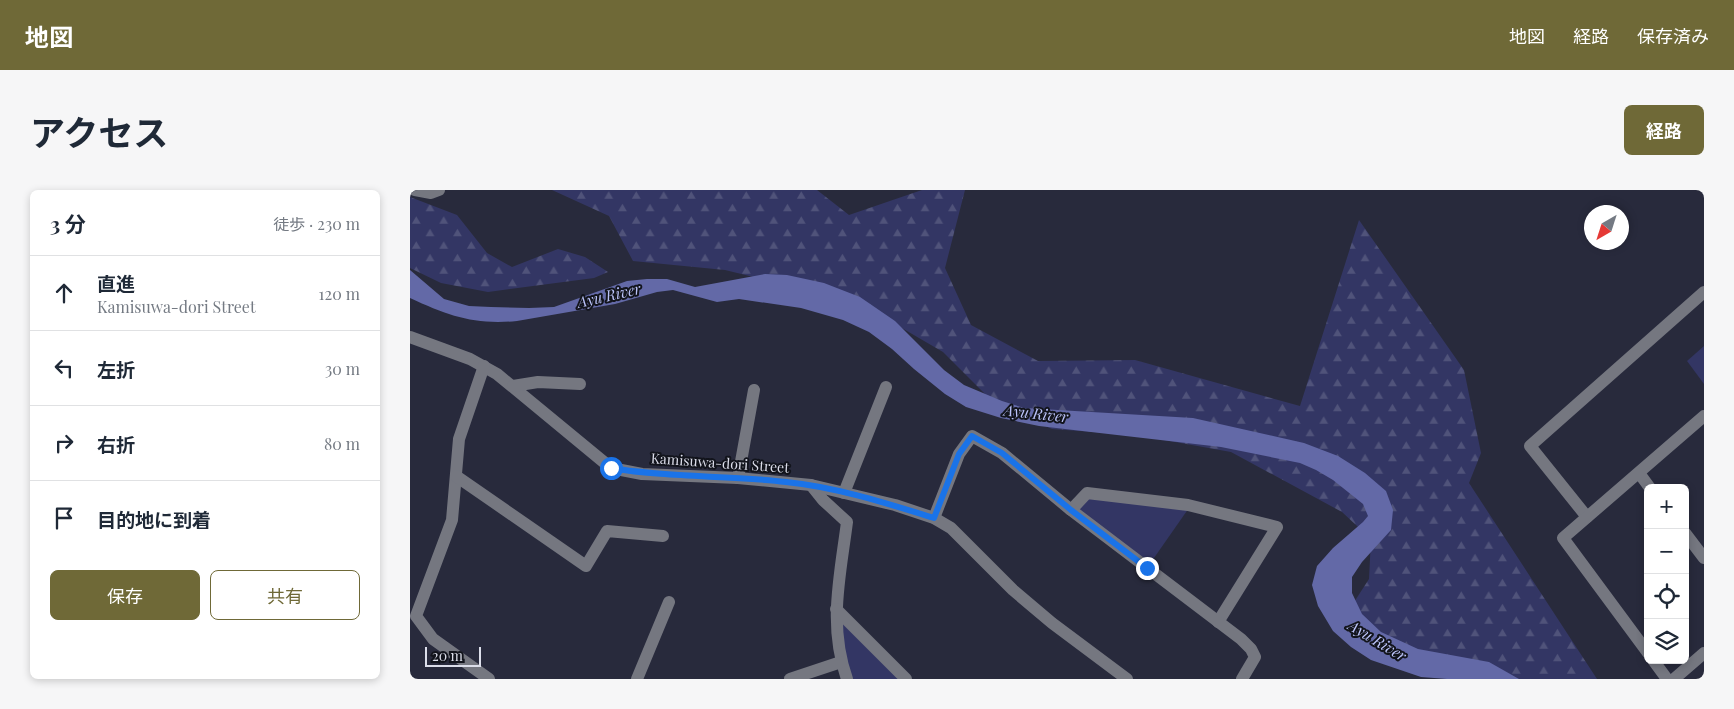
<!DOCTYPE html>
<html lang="ja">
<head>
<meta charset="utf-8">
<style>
  body { margin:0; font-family:"Playfair Display","Noto Sans JP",serif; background:#f6f6f7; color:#1f2937 }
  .controls { position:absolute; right:15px; bottom:15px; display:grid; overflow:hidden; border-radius:8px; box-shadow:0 2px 8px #0003 }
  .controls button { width:45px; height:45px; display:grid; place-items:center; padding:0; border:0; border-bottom:1px solid #e0e1e3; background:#fff; color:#1f2937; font:25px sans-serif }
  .compass { position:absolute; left:1174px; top:15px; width:45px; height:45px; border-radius:50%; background:#fff; box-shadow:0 2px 8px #0003; rotate:219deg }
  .scale { position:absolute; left:15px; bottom:12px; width:56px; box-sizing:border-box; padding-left:5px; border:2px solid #dcdeea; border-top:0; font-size:14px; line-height:18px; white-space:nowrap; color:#dcdeea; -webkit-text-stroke:4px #12141c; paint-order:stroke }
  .stop { position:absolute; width:15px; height:15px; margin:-11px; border:4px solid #1a73e8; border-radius:50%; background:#fff }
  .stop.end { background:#1a73e8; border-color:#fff; box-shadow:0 1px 5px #0008 }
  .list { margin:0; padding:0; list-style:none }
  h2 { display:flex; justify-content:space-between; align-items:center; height:65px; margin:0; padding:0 20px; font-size:21px }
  h2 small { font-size:16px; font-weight:400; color:#747a83 }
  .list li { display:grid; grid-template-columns:32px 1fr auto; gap:15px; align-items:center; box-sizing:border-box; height:75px; padding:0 20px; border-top:1px solid #e0e1e3 }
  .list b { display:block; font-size:19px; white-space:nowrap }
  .list p { margin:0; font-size:16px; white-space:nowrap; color:#747a83 }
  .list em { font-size:16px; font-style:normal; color:#747a83 }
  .actions { display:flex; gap:10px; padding:15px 20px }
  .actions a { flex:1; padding:11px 0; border:1px solid #6f6937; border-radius:8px; text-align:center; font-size:18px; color:#6f6937 }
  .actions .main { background:#6f6937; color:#fff }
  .icon { flex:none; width:28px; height:28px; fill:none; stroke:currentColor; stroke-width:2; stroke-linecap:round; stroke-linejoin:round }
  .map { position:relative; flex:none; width:1294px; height:489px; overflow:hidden; border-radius:8px }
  header { display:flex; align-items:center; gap:30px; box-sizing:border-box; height:70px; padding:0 25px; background:#6f6937; color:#fff }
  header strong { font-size:24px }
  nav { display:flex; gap:28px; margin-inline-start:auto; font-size:18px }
  .intro { display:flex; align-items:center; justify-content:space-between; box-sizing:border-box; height:120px; padding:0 30px }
  h1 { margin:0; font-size:35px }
  .button { padding:12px 22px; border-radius:8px; background:#6f6937; color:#fff; font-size:18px; font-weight:700 }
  main { display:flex; gap:30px; padding:0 30px }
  aside { flex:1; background:#fff; border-radius:8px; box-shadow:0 2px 8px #0003 }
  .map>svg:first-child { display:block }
  .forest { fill:url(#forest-firs) }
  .park { fill:#333664 }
  .water { fill:#6369a7 }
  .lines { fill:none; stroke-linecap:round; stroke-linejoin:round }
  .minor { stroke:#757780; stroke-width:12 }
  .route { stroke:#1a73e8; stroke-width:6 }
  .labels { text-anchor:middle; stroke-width:4; stroke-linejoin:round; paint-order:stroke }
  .street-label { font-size:14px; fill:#dcdeea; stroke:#12141c }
  .water-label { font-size:15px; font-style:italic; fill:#bbc3f9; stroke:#12141c }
</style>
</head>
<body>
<header>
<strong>地図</strong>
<nav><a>地図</a><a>経路</a><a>保存済み</a></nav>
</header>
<div class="intro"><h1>アクセス</h1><a class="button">経路</a></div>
<main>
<aside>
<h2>3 分<small>徒歩 · 230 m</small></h2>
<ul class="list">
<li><svg class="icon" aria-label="ahead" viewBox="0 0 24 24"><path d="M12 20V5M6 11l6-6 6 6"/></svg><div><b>直進</b><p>Kamisuwa-dori Street</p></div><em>120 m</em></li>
<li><svg class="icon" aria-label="left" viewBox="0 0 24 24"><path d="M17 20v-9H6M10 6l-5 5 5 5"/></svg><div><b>左折</b></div><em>30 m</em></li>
<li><svg class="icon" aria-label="right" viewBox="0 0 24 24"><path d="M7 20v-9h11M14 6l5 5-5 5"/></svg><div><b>右折</b></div><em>80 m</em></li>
<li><svg class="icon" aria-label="arrive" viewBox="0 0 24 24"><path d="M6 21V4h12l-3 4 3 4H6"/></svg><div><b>目的地に到着</b></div></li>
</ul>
<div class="actions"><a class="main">保存</a><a>共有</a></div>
</aside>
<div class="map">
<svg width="1294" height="489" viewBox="0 0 1294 489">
  <defs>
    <pattern id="forest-firs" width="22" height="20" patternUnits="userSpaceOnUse" patternTransform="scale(1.25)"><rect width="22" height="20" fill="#333664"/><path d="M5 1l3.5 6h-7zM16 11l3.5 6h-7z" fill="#50537a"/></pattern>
  </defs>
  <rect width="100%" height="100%" fill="#282a3c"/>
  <!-- forest -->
  <g class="forest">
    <path d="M142 0H407L439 25 512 0H555L535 78 561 135 628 171 725 170 890 216 949 30 1054 180 1071 263 1059 293 1187 489H1051L937 423 959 389 961 349 932 322 821 262 726 245 642 239 584 213 533 162 449 113 315 80 223 71 199 26Z"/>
    <path d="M0 7 47 25 77 63 102 77 148 59 175 67 198 82 184 88 78 102 31 93 0 78Z"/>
  </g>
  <!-- park -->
  <g class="park">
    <path d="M1294 156V194L1277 171Z"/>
    <path d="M677 303 781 315 737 378 661 320Z"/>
    <path d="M426 419 493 489H438Z"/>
  </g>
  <!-- water -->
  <path class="water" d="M0 80 34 109 59 116 81 117 119 118 144 117 217 91 237 89H257L285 97 355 84 377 85 414 93 450 107 485 131 534 180 554 195 592 211 614 218 783 228 894 253 928 266 955 283 976 301 983 320 981 340 952 372 942 387V403L952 424 971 442 1008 459 1079 472 1109 489H1037L1011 487 961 470 941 457 923 441 908 416 902 395 907 376 923 358 953 332 958 326 953 314 923 290 906 280 890 273 811 257 629 236 591 228 556 217 535 204 504 179 482 159 459 142 433 130 391 118 329 109 307 112 263 100 247 102 205 114 107 131C64 135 39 126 0 108Z"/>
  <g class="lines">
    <!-- minor -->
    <g class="minor">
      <path d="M5 0 21 3 29 0"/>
      <path d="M0 147 60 169 87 184 201 278 232 284 328 288 401 295 485 315 524 328 541 338 603 400 642 433 717 489"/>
      <path d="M74 176 49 249 42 330 6 426 23 449 79 489"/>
      <path d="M103 196 128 192 170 194"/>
      <path d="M1229 283 1240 298"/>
      <path d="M46 286 176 376 197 341 253 346"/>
      <path d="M328 288 344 200"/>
      <path d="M401 295 413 310 437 332C430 387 418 435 437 489"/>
      <path d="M434 303 476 197"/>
      <path d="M661 320 677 303 778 315 867 337 808 432"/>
      <path d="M1177 327 1120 256 1294 102"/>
      <path d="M524 328 549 264 562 246 592 263 661 320 831 449 841 459 845 467 832 489"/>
      <path d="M1275 343 1294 368"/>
      <path d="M426 419 496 489"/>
      <path d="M1238 463 1153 348 1294 226"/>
      <path d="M1243 470 1257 489"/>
      <path d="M227 489 259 412"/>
      <path d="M380 489 431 472"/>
      <path d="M1264 489 1294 463"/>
    </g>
  </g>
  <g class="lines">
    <!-- route -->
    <path class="route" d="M201 278C259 288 318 285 376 292 426 297 476 313 524 328L549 264 562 246 592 263 661 320 737 378"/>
  </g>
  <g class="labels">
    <!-- street labels -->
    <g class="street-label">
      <text transform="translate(310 273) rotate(4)" y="5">Kamisuwa-dori Street</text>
    </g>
    <!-- water labels -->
    <g class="water-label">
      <text transform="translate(199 106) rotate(-13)" y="5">Ayu River</text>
      <text transform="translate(626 224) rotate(6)" y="5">Ayu River</text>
      <text transform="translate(967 451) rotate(31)" y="5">Ayu River</text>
    </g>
  </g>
</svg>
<div class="controls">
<button>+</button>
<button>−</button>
<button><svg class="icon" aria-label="locate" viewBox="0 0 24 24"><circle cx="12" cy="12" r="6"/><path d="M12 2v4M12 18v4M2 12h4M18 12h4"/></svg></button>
<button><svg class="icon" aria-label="layers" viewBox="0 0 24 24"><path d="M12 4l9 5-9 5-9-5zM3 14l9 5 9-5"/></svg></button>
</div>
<svg class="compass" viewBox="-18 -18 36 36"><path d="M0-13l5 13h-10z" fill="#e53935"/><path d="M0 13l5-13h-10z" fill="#747a83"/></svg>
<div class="scale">20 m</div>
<div class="stop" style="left:201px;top:278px"></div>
<div class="stop end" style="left:737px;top:378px"></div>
</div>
</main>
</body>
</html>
